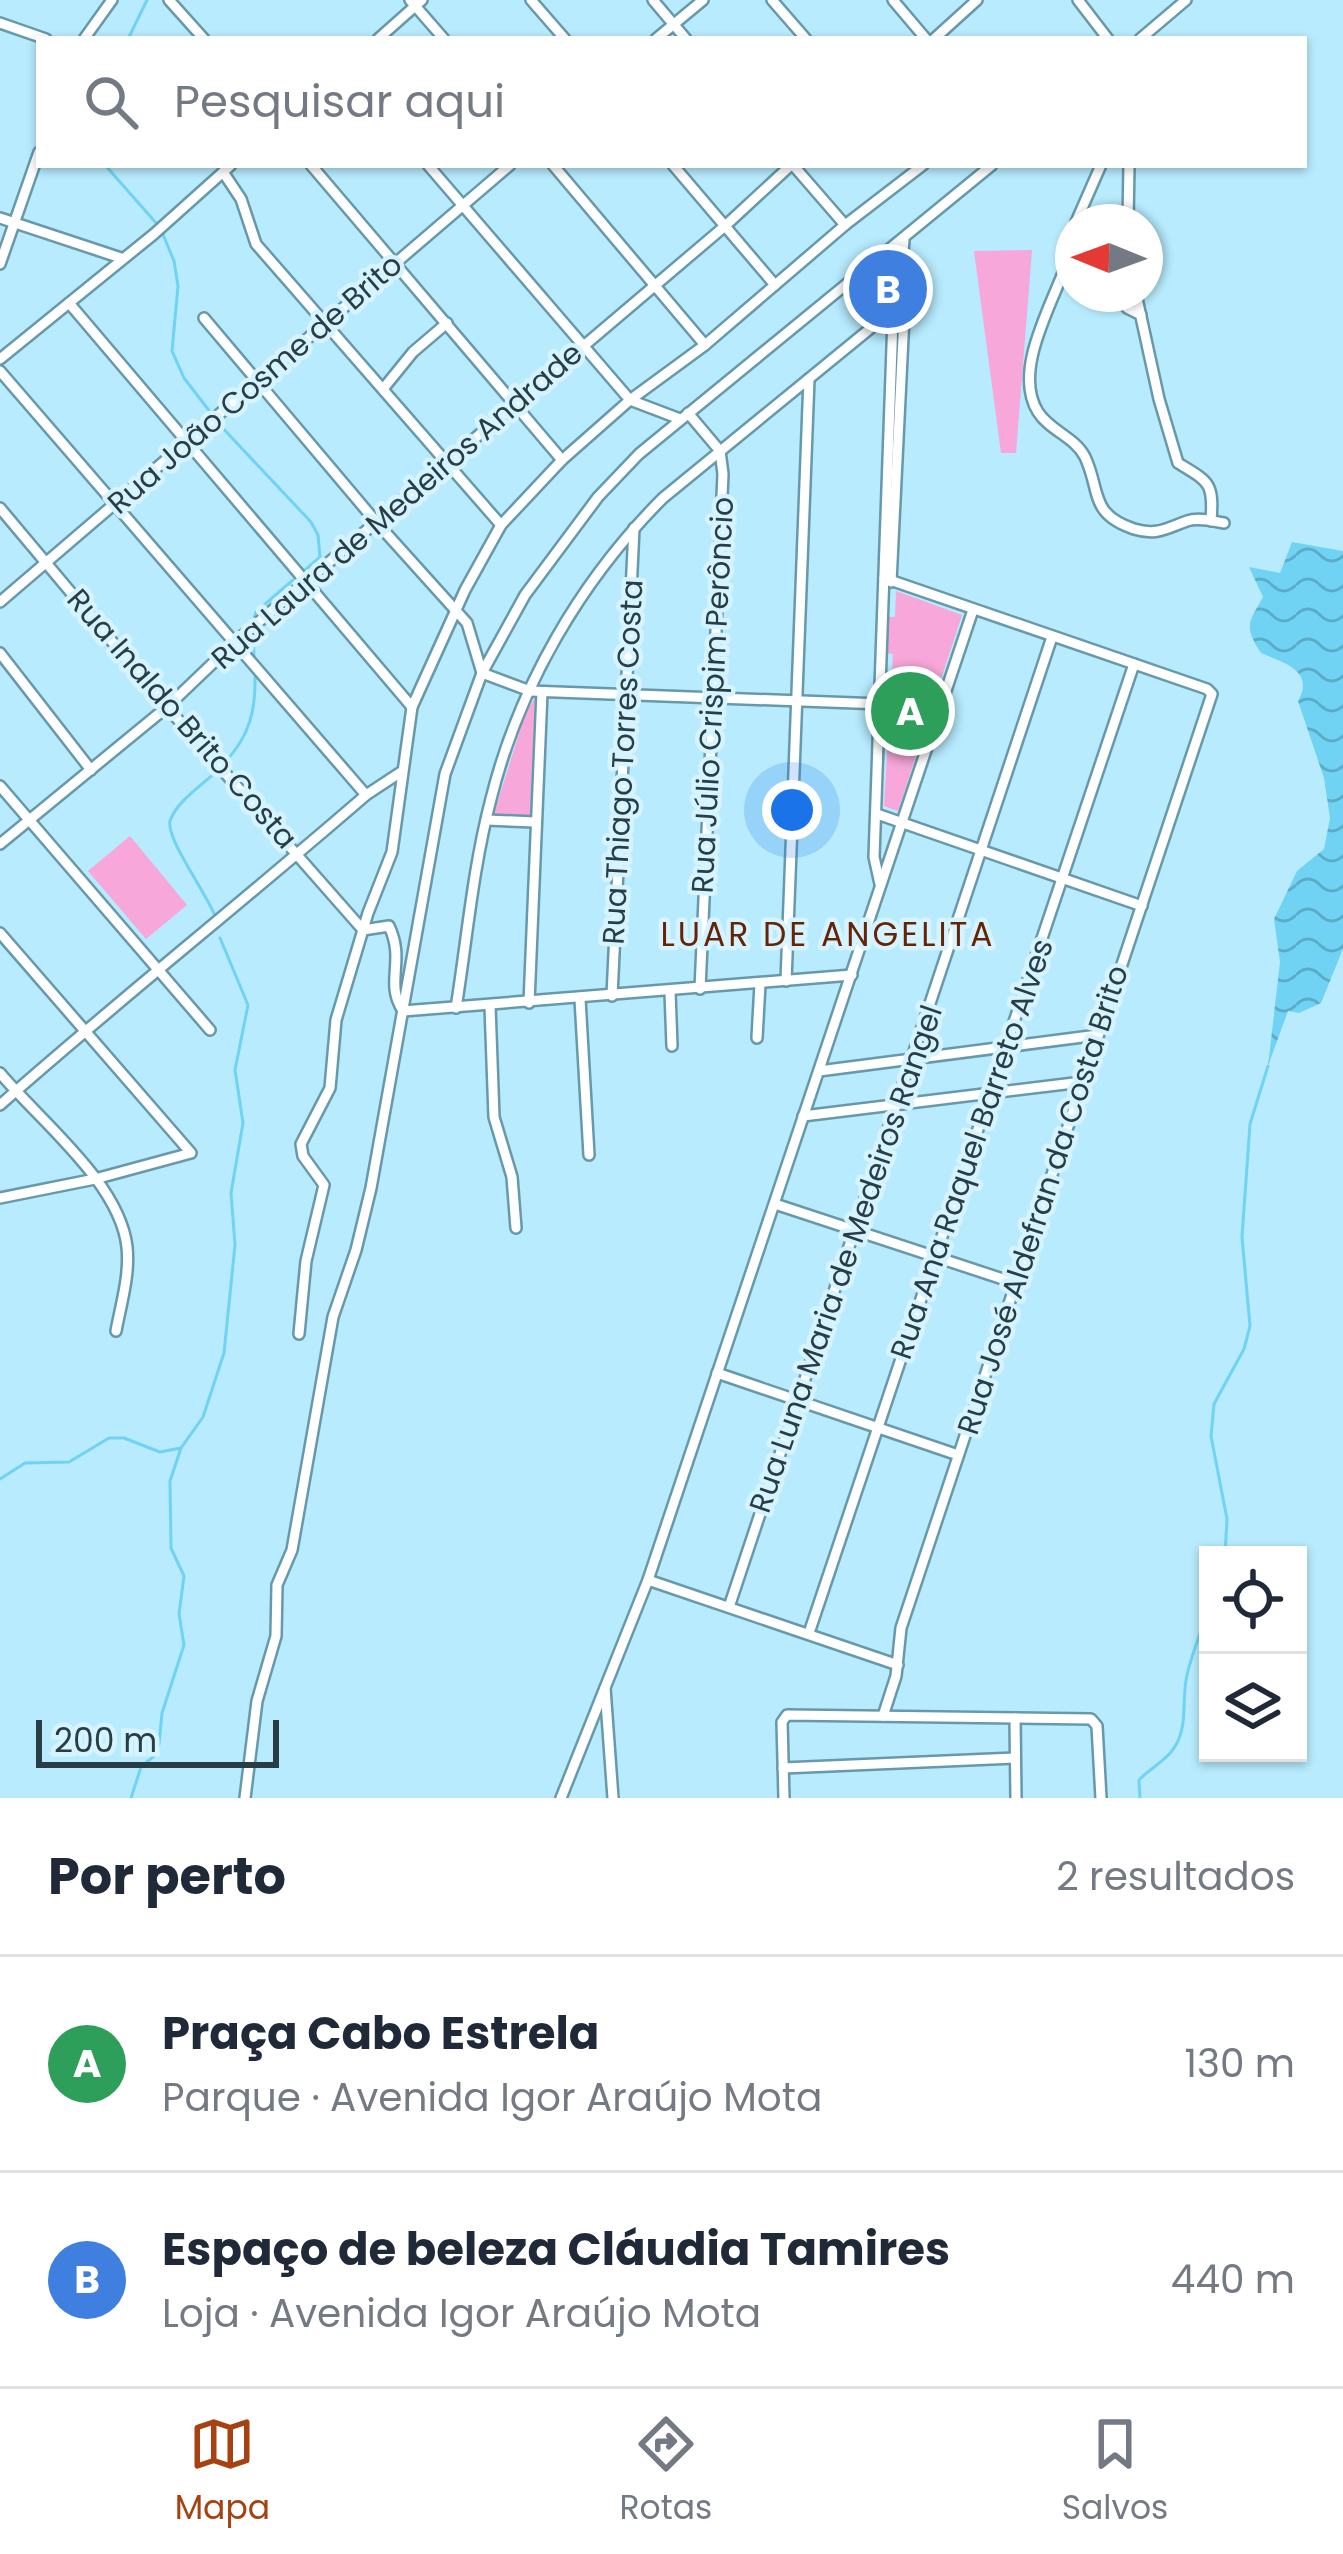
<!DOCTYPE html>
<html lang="pt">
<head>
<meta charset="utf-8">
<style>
  body { margin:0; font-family:Poppins,sans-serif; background:#f6f6f7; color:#1f2937 }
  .controls { position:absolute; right:36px; bottom:36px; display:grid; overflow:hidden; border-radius:0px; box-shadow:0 3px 9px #0004 }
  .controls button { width:108px; height:108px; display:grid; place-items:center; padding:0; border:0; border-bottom:3px solid #e0e1e3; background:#fff; color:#1f2937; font:60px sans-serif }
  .compass { position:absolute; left:1055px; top:204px; width:108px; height:108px; border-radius:50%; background:#fff; box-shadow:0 3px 9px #0004; rotate:271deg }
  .scale { position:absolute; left:36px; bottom:30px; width:243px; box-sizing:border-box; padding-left:12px; border:6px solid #283d45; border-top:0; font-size:33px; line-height:42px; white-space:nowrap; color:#283d45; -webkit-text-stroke:9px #d6f4ff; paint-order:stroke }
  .you { position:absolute; left:792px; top:810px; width:42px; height:42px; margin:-30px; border:9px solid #fff; border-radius:50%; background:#1a73e8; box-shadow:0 0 0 18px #1a73e833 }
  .badge { display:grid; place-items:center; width:78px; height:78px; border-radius:50%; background:#a64111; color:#fff; font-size:39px; font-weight:700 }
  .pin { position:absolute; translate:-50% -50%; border:6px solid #fff; box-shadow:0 3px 12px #0006 }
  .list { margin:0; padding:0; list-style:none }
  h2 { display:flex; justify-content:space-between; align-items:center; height:156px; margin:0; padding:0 48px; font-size:51px }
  h2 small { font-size:39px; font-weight:400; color:#747a83 }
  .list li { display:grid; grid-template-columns:78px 1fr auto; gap:36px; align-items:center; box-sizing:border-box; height:216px; padding:0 48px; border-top:3px solid #e0e1e3 }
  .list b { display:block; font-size:45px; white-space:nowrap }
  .list p { margin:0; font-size:39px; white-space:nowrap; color:#747a83 }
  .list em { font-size:39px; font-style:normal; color:#747a83 }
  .icon { flex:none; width:66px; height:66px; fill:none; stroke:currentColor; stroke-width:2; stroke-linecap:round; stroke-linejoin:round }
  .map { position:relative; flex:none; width:1343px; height:1798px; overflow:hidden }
  .search { position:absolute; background:#fff; box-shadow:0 3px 9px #0004; left:36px; right:36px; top:36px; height:132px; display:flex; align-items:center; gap:30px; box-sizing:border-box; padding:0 42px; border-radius:0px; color:#747a83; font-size:45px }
  .sheet { height:588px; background:#fff }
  nav { display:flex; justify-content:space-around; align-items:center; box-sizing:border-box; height:168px; border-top:3px solid #e0e1e3; background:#fff; font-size:33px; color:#747a83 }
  nav a { display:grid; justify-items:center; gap:6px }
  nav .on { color:#a64111 }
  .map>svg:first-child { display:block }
  .green { fill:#f7a7d9 }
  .water { fill:url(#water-waves) }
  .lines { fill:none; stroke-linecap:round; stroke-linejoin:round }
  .stream { stroke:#70d3f4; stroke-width:3 }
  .street-casing { stroke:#6799aa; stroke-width:14 }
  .street { stroke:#fff; stroke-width:9 }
  .labels { text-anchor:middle; stroke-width:9; stroke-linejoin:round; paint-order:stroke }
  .street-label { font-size:30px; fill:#283d45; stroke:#d6f4ff }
  .neighbourhood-label { font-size:33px; letter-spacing:3px; fill:#642407; stroke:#d6f4ff }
</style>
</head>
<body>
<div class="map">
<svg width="1343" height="1798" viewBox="0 0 1343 1798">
  <defs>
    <pattern id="water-waves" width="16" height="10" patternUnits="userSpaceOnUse" patternTransform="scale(3)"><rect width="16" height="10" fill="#70d3f4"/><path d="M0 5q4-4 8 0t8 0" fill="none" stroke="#5cacc7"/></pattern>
  </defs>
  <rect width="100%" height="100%" fill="#b7ebfd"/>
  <!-- green -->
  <g class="green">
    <path d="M1032 250 1016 453H1001L974 251Z"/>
    <path d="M896 591 962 615 898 811 884 806 893 654 887 653 888 617H895Z"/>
    <path d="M535 698 530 815 494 814 525 714Z"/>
    <path d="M130 836 187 905 146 939 88 871Z"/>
  </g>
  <!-- water -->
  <path class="water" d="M1292 542 1343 551V949L1321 1003 1299 1013 1288 1011 1268 1066 1280 962 1274 919 1297 871 1324 849 1330 818 1324 778 1298 701C1315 671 1285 663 1261 653 1243 626 1249 622 1263 597L1249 567 1280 573Z"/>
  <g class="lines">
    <!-- stream -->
    <g class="stream">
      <path d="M128 39 147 0"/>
      <path d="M105 165 157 224"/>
      <path d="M162 232 174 261 178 286 172 351 184 378 211 413"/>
      <path d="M217 422 311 522 318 535 320 557 304 571"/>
      <path d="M253 622 256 612 293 580"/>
      <path d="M253 635 254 655"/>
      <path d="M225 762C250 736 256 709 255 674"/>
      <path d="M215 916C207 894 166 839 170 821 176 802 202 785 216 772"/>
      <path d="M0 1479 25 1463 69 1462 109 1438H124L160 1452 181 1448"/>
      <path d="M1225 1555 1227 1519 1211 1436 1214 1404 1244 1349 1250 1326 1242 1237 1250 1124 1268 1066"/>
      <path d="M131 1798 141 1767 154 1756 159 1744 162 1713 184 1645 179 1614 184 1576 171 1548 170 1481 181 1448 203 1417 224 1353 235 1245 231 1193 243 1123 235 1070 248 1005 220 938"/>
      <path d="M1140 1798 1139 1780C1149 1769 1167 1760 1174 1748 1189 1726 1181 1699 1187 1675 1192 1653 1201 1632 1208 1611"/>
    </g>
    <!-- street casing -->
    <g class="street-casing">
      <g id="street">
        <path d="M169 0 204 39"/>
        <path d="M410 0 444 39"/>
        <path d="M531 0 565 39"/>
        <path d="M653 0 686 39"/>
        <path d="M772 0 806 39"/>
        <path d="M893 0 926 39"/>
        <path d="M1078 0 1108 39"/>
        <path d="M0 23 46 39"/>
        <path d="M84 39 112 0"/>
        <path d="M378 39 422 0"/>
        <path d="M656 39 703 0"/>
        <path d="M934 39 977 0"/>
        <path d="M1140 39 1186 0"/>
        <path d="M311 165 562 460"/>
        <path d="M428 165 630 400 680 419"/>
        <path d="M553 165 705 345"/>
        <path d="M673 165 775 285"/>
        <path d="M793 165 845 225"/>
        <path d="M223 172 241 199 256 244 501 525"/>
        <path d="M0 218 121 258"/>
        <path d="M1076 222 1101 165"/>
        <path d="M1128 222 1129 165"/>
        <path d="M1073 244C1062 290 1009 366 1038 412 1050 431 1075 437 1085 457 1101 491 1089 514 1134 529 1157 536 1167 528 1187 521 1198 517 1213 521 1224 523"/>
        <path d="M0 264 39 152"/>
        <path d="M1117 294 1127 308 1141 315"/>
        <path d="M1136 294 1159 399 1178 463C1209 482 1214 482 1211 521"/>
        <path d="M69 303 412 707"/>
        <path d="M204 318 377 523 467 623 482 673 530 691 882 704"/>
        <path d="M0 359 154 234 231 165"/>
        <path d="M0 371 366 795"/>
        <path d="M383 389 413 352 447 323"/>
        <path d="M688 413 720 451 723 474 700 989"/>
        <path d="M0 508 167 707 363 930 389 926C406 962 384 982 403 1011L852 975"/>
        <path d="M891 582 904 317 900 306"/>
        <path d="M0 602 510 165"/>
        <path d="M0 653 91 770"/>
        <path d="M0 786 210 1030"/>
        <path d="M877 814 1142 906"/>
        <path d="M487 820 535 822"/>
        <path d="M0 844 167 707 235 642 725 226 791 165"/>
        <path d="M880 884 874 857 893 318 899 305 904 240"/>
        <path d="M0 933 191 1153 95 1179 0 1198"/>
        <path d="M786 981 809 379"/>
        <path d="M670 992 672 1046"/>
        <path d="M612 996 634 528"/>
        <path d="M580 999 589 1155"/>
        <path d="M529 1003 542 692"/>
        <path d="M490 1006 494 1117 512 1177 516 1228"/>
        <path d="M456 1008C467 939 473 867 491 799 519 686 581 580 663 498L899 305"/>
        <path d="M757 1038 760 984"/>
        <path d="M819 1071 1098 1035"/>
        <path d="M0 1073C40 1121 120 1183 127 1247 130 1275 121 1304 116 1331"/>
        <path d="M0 1105C120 999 245 900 366 795L401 772"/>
        <path d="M803 1116 1082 1082"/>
        <path d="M775 1204 1015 1283"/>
        <path d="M299 1334 306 1261 324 1185 303 1156 301 1144 330 1088 336 1020 368 913 392 852 412 707 465 590 501 525 562 460 630 400 705 345 845 225 923 165"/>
        <path d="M717 1373 958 1455"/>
        <path d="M648 1580 898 1665"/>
        <path d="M729 1607 1052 637"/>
        <path d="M809 1633 1134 664"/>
        <path d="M605 1688 613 1798"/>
        <path d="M883 1716 896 1676 901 1628 1212 694 1207 689 884 578"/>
        <path d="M1015 1718 1016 1798"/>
        <path d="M783 1768 1015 1758"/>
        <path d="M245 1798 257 1701 276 1636 277 1585 292 1550 333 1317 356 1250 371 1188 445 774 482 673 525 595 598 497 639 454 992 165"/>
        <path d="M561 1798 648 1580 973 610"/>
        <path d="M784 1798 782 1722 787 1715 1091 1719 1097 1726 1101 1798"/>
      </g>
    </g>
    <!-- street -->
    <use href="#street" class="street"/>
  </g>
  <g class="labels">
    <!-- street labels -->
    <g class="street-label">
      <text transform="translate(255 384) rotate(-41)" y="10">Rua João Cosme de Brito</text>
      <text transform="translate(397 506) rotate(-41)" y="10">Rua Laura de Medeiros Andrade</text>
      <text transform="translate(713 695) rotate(-87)" y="10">Rua Júlio Crispim Perôncio</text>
      <text transform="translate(182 719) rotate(49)" y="10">Rua Inaldo Brito Costa</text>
      <text transform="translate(623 762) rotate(-87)" y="10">Rua Thiago Torres Costa</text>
      <text transform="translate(972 1149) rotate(-71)" y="10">Rua Ana Raquel Barreto Alves</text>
      <text transform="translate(1043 1200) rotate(-72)" y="10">Rua José Aldefran da Costa Brito</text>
      <text transform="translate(846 1259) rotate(-71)" y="10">Rua Luna Maria de Medeiros Rangel</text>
    </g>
    <!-- neighbourhood labels -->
    <g class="neighbourhood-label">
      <text x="828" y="946">LUAR DE ANGELITA</text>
    </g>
  </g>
</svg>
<div class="controls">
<button><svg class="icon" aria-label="locate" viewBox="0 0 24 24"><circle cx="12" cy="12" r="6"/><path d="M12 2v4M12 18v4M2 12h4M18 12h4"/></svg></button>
<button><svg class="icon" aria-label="layers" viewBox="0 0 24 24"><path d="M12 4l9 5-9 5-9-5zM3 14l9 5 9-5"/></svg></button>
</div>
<svg class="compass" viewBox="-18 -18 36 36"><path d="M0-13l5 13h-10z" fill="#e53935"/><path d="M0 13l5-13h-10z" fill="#747a83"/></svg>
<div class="scale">200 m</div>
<div class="you"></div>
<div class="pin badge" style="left:910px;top:711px;background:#2e9e5b">A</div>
<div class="pin badge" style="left:888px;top:289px;background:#3f7fe0">B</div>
<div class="search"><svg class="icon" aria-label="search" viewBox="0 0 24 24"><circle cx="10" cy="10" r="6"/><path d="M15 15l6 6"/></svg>Pesquisar aqui</div>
</div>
<section class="sheet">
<h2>Por perto<small>2 resultados</small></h2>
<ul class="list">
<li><span class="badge" style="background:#2e9e5b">A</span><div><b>Praça Cabo Estrela</b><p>Parque · Avenida Igor Araújo Mota</p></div><em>130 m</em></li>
<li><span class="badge" style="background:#3f7fe0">B</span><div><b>Espaço de beleza Cláudia Tamires</b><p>Loja · Avenida Igor Araújo Mota</p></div><em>440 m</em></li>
</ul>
</section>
<nav>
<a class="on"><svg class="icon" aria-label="map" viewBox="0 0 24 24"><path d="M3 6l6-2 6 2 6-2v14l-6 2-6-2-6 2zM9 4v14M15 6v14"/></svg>Mapa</a>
<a><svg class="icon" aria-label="directions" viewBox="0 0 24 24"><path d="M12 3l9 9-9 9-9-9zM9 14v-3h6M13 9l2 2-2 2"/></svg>Rotas</a>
<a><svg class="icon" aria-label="saved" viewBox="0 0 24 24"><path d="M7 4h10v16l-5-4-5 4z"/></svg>Salvos</a>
</nav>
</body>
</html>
